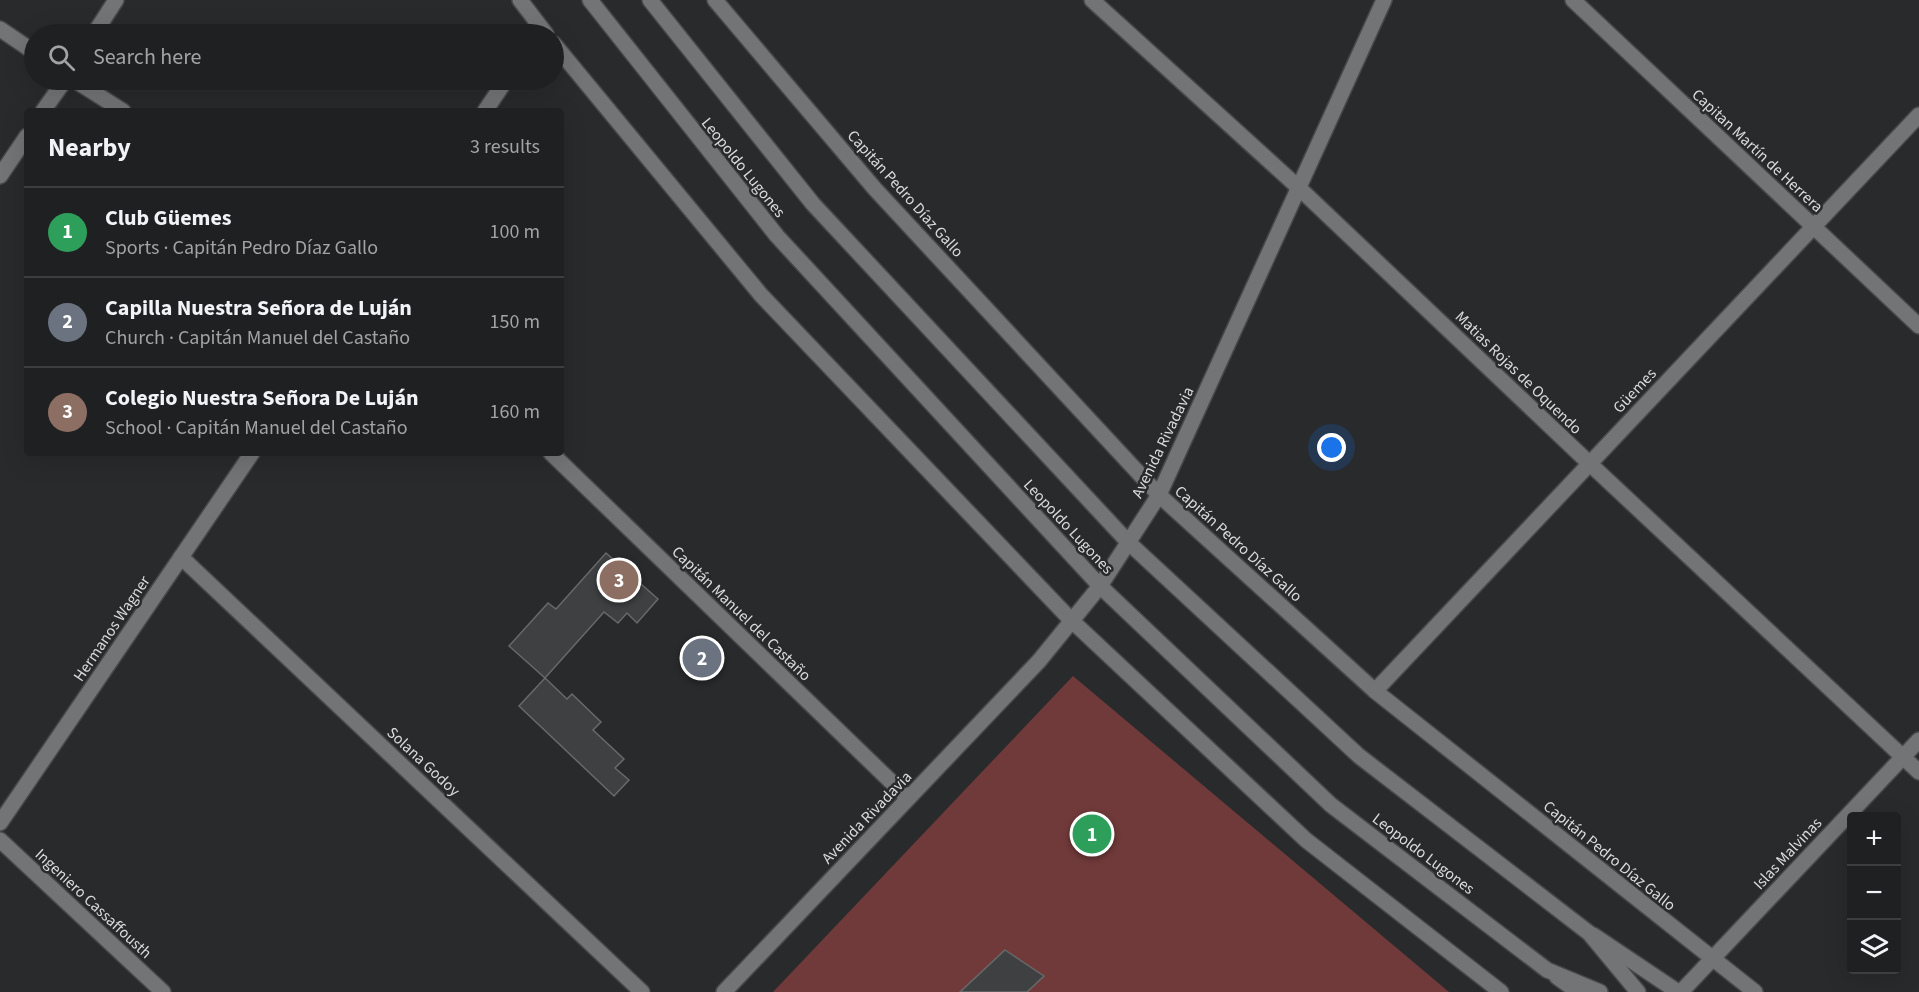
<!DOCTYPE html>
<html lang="en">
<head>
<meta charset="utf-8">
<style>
  body { margin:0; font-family:"Source Sans 3",sans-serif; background:#27282a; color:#f1f3f6 }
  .controls { position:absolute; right:18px; bottom:18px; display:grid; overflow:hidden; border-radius:6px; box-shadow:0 6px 24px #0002 }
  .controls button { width:54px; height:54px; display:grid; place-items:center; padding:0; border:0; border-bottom:2px solid #3c3e3f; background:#1f2021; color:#f1f3f6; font:30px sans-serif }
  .you { position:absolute; left:1332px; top:448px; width:21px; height:21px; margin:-15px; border:4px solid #fff; border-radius:50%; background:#1a73e8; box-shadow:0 0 0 9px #1a73e833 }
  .badge { display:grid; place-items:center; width:39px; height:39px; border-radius:50%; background:#f59b9a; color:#fff; font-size:20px; font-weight:700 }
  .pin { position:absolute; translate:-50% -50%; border:3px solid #fff; box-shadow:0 2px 6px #0006 }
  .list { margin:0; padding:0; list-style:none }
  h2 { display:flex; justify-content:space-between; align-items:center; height:78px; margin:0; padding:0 24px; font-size:26px }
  h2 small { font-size:20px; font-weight:400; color:#a1a3a5 }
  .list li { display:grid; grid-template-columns:39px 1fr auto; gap:18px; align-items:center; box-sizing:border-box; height:90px; padding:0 24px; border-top:2px solid #3c3e3f }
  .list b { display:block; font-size:22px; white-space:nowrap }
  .list p { margin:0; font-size:20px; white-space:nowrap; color:#a1a3a5 }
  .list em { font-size:20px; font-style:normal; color:#a1a3a5 }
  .icon { flex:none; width:33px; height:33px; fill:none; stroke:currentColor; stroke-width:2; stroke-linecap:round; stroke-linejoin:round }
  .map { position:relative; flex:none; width:1919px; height:992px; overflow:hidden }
  .search { position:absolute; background:#1f2021; box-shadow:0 6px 24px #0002; left:24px; top:24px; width:540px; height:66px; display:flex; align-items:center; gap:15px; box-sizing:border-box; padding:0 21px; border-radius:33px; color:#a1a3a5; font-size:22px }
  .panel { position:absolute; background:#1f2021; box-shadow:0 6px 24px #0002; left:24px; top:108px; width:540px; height:348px; border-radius:6px }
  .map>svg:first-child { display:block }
  .green { fill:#713a3a }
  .building { fill:#3f4042; stroke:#67696b; stroke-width:1.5 }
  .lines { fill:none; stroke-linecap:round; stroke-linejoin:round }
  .minor-casing { stroke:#454749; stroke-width:18 }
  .secondary-casing { stroke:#454749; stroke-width:18 }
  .minor { stroke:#727476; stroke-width:15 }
  .secondary { stroke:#727476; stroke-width:15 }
  .labels { text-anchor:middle; stroke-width:5; stroke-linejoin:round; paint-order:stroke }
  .street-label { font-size:16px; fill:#dadbdc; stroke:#292a2c }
</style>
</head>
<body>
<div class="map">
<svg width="1919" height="992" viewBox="0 0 1919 992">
  <rect width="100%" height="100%" fill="#292a2c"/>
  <!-- green -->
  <path class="green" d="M1073 676 1449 992H773Z"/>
  <!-- building -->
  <g class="building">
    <path d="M606 553 658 599 637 623 627 613 618 623 604 612 545 678 509 646 548 603 556 609Z"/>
    <path d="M545 678 567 699 572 694 601 722 593 730 624 759 615 768 629 780 614 796 519 706Z"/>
    <path d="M1005 950 1044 976 1027 992H960Z"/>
  </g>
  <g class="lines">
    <!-- minor casing -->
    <g class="minor-casing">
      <g id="minor">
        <path d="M520 0 546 34"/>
        <path d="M715 0 875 189 1159 495 1375 691 1755 992"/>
        <path d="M1092 0 1299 188 1589 463 1919 772"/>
        <path d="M1573 0 1919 326"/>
        <path d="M0 29 34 52"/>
        <path d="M94 34 116 0"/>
        <path d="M554 44 761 295 1071 620 1306 840 1501 992"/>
        <path d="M74 80 123 111"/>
        <path d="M43 111 65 80"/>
        <path d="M485 111 506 80"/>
        <path d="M0 176 27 136"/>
        <path d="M551 453 908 798"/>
        <path d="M181 557 642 992"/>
        <path d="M1375 691 1919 115"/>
        <path d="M0 823 252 453"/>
        <path d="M0 840 163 992"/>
        <path d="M1593 935 1678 992"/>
        <path d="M1557 977 1578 992"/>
        <path d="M1681 992 1919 740"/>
      </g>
    </g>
    <!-- secondary casing -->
    <g class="secondary-casing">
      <g id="secondary">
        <path d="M590 0 777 236 1100 586 1331 805 1547 970 1600 992"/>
        <path d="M650 0 813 204 1129 543 1359 756 1589 933 1638 992"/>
        <path d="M724 992 1039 661 1100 586 1159 495 1384 0"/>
      </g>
    </g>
    <!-- minor -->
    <use href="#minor" class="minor"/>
    <!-- secondary -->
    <use href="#secondary" class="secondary"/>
  </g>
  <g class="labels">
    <!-- street labels -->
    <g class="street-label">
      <text transform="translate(1758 150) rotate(43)" y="6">Capitan Martín de Herrera</text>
      <text transform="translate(744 167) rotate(51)" y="6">Leopoldo Lugones</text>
      <text transform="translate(906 193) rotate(48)" y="6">Capitán Pedro Díaz Gallo</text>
      <text transform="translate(1519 372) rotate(44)" y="6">Matias Rojas de Oquendo</text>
      <text transform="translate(1634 390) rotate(-47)" y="6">Güemes</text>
      <text transform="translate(1162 442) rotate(-64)" y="6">Avenida Rivadavia</text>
      <text transform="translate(1069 526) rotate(47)" y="6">Leopoldo Lugones</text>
      <text transform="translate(1239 543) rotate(42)" y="6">Capitán Pedro Díaz Gallo</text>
      <text transform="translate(742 613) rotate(44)" y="6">Capitán Manuel del Castaño</text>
      <text transform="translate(111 628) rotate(-56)" y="6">Hermanos Wagner</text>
      <text transform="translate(424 761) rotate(43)" y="6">Solana Godoy</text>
      <text transform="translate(866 817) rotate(-46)" y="6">Avenida Rivadavia</text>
      <text transform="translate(1424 853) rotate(37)" y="6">Leopoldo Lugones</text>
      <text transform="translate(1787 853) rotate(-47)" y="6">Islas Malvinas</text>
      <text transform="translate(1610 855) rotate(39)" y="6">Capitán Pedro Díaz Gallo</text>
      <text transform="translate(94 903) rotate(43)" y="6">Ingeniero Cassaffousth</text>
    </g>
  </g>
</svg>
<div class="controls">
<button>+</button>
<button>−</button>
<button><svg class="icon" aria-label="layers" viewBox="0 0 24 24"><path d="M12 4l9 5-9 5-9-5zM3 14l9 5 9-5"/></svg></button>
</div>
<div class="you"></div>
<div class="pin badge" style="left:1092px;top:834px;background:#2e9e5b">1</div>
<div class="pin badge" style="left:702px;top:658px;background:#6b7280">2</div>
<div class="pin badge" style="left:619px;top:580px;background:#8d6e63">3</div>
<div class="search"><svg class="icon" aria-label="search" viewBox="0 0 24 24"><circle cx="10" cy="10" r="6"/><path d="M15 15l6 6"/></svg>Search here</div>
<section class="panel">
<h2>Nearby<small>3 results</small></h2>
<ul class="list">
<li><span class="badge" style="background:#2e9e5b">1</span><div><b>Club Güemes</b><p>Sports · Capitán Pedro Díaz Gallo</p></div><em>100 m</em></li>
<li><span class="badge" style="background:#6b7280">2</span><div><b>Capilla Nuestra Señora de Luján</b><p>Church · Capitán Manuel del Castaño</p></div><em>150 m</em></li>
<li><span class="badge" style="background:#8d6e63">3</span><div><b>Colegio Nuestra Señora De Luján</b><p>School · Capitán Manuel del Castaño</p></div><em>160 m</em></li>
</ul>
</section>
</div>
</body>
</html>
